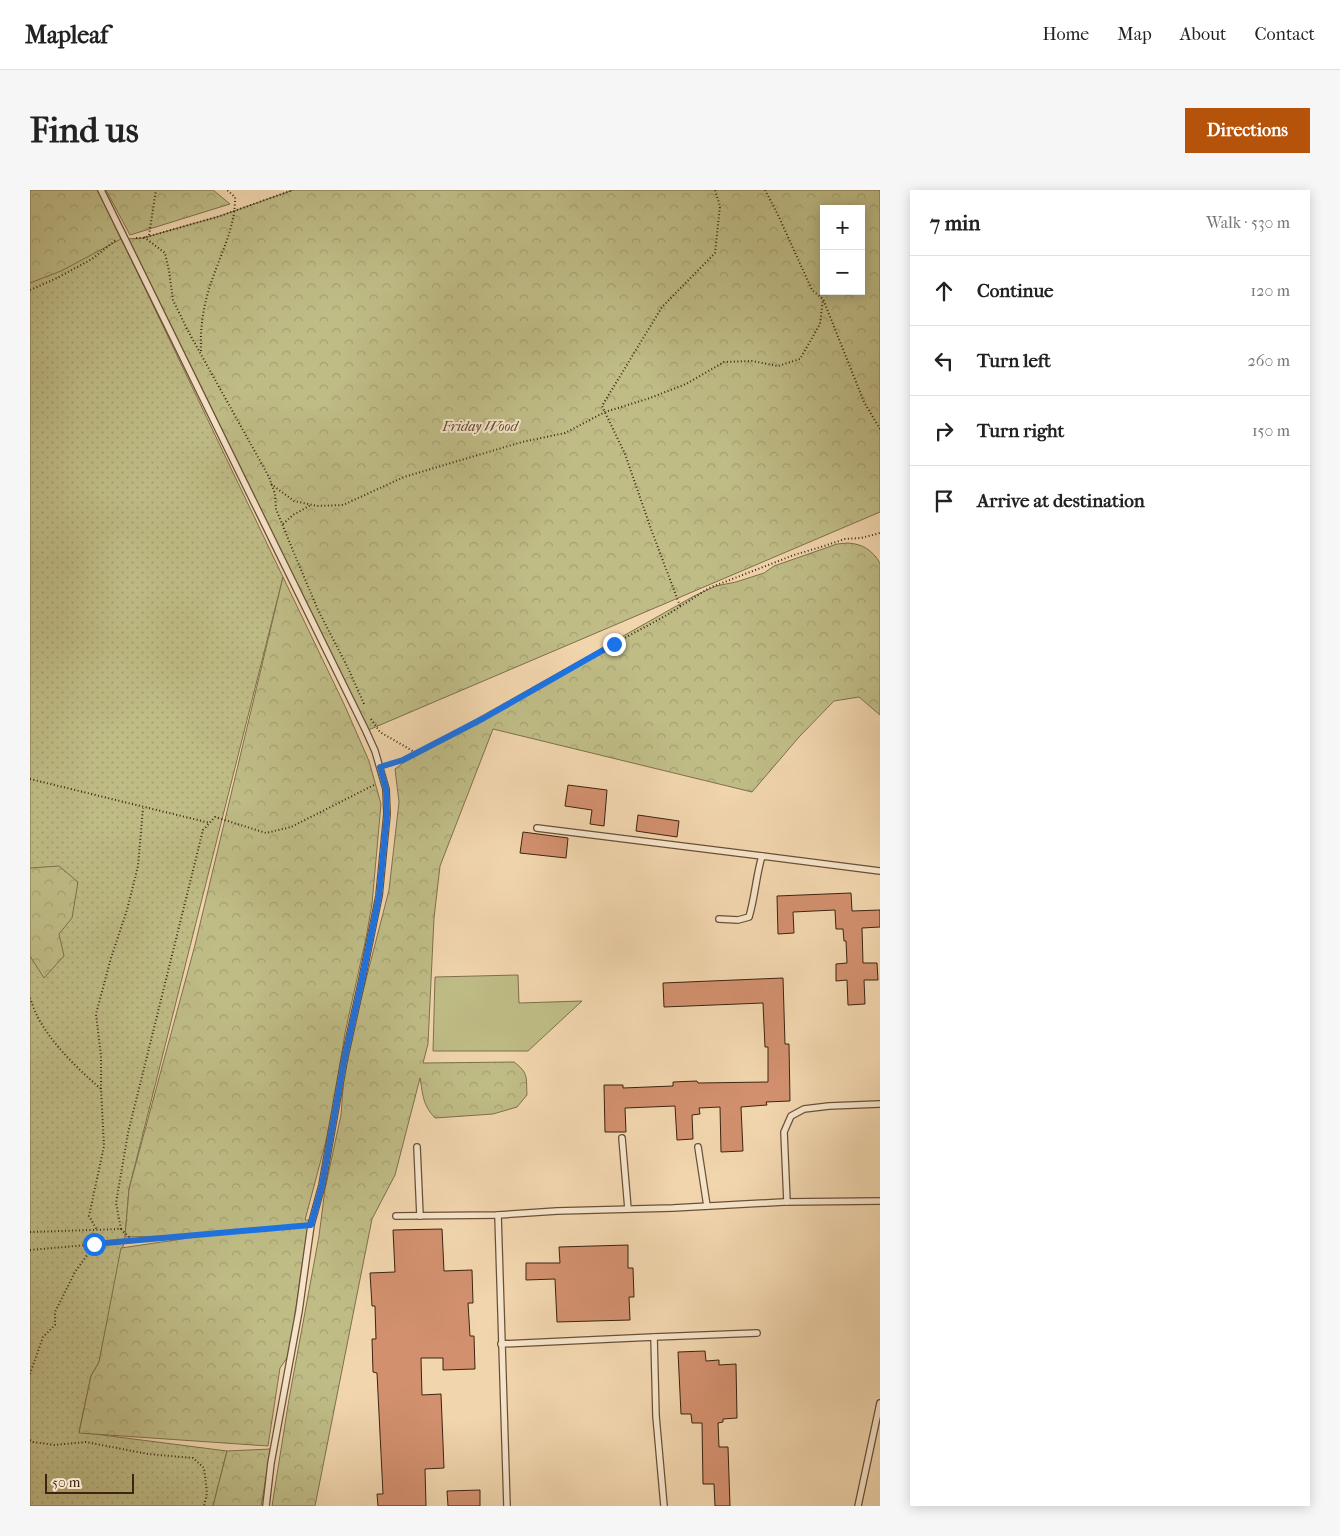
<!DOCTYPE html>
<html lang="en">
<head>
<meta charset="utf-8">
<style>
  body { margin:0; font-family:"IM FELL French Canon",serif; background:#f6f6f6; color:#222 }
  .controls { position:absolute; right:15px; top:15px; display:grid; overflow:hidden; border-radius:0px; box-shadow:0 2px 12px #0003 }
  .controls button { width:45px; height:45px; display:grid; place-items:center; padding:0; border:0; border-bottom:1px solid #e0e0e0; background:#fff; color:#222; font:25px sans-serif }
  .scale { position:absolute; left:15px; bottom:12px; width:89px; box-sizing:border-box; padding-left:5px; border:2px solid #3d2410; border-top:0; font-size:14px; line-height:18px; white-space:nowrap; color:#3d2410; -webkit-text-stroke:4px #f6e4ca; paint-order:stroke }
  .stop { position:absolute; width:15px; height:15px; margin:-11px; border:4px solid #1a73e8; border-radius:50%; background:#fff }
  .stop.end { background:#1a73e8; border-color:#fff; box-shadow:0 1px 5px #0008 }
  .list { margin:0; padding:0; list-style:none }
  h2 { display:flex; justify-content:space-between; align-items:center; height:65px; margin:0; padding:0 20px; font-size:21px }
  h2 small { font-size:16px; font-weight:400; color:#767676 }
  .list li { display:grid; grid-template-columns:32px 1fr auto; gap:15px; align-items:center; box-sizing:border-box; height:70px; padding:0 20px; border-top:1px solid #e0e0e0 }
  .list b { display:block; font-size:19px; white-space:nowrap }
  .list em { font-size:16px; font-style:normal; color:#767676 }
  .icon { flex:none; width:28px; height:28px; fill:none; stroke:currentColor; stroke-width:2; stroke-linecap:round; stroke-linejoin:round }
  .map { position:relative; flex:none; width:850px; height:1316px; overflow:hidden; border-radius:0px }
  header { display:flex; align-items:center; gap:30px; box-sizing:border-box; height:70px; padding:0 25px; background:#fff; border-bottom:1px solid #e0e0e0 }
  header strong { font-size:24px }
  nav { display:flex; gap:28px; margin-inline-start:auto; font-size:18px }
  .intro { display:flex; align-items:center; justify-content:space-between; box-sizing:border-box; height:120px; padding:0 30px }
  h1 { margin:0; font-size:35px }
  .button { padding:12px 22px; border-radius:0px; background:#b45309; color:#fff; font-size:18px; font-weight:700 }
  main { display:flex; gap:30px; padding:0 30px }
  aside { flex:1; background:#fff; border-radius:0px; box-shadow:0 2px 12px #0003 }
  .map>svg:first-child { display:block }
  .grass { fill:url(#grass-dots); stroke:#7e704b }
  .forest { fill:url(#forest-crowns); stroke:#7e704b; fill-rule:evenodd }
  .green { fill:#bfbc86; stroke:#7e704b }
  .building { fill:#d2906e; stroke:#3d2410 }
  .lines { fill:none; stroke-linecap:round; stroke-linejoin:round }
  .service-casing { stroke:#6a5037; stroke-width:8 }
  .path { stroke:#3d2410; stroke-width:2; stroke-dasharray:1 2.5; stroke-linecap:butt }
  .service { stroke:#f6e4ca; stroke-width:5.5 }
  .route { stroke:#1a73e8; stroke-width:6 }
  .labels { text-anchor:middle; stroke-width:4; stroke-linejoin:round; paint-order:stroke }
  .park-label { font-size:14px; font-style:italic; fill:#5e4a2e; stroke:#f6e4ca }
</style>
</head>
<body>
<header>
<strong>Mapleaf</strong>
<nav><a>Home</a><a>Map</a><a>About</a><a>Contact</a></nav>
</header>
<div class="intro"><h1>Find us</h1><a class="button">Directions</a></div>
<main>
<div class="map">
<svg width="850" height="1316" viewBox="0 0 850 1316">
  <defs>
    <pattern id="grass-dots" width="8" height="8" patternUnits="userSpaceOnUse" patternTransform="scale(1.25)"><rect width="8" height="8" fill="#bfbc86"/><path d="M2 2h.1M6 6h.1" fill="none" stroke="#a5a173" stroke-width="1.8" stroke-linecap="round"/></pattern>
    <pattern id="forest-crowns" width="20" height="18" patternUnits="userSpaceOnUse" patternTransform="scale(1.25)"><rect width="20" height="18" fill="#bfbc86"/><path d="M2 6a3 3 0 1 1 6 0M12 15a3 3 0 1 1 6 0" fill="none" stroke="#a5a173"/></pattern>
  </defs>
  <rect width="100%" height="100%" fill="#f1d5ad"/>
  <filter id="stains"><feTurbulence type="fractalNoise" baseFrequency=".004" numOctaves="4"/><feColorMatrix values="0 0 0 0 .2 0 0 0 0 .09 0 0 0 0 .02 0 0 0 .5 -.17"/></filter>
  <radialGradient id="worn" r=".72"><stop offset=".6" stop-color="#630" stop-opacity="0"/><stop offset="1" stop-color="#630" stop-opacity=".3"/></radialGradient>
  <!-- grass -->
  <path class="grass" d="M0 0H68L253 387 99 999 95 1047 69 1172 61 1186 49 1242 197 1261 183 1316H0Z"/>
  <!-- forest -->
  <g class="forest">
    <path d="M0 0H68L91 49 31 81 0 93Z"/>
    <path d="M76 0H183L200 14 100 45Z"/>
    <path d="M263 0H850V322L336 541 96 49 113 48 190 26ZM794 19H831V101H794Z"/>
    <path d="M818 353C833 354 842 360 850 373V525L829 507 804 511 769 547 722 602 463 539 410 676 404 728 398 854 393 873 484 872C499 883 496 888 497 905L487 917 463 924 405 928C392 914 393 904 390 888L365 985 342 1029 285 1316H242L259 1209 289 1046 295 999 311 925 315 871 359 700 369 612 365 579 388 562 664 406 686 396 706 392 734 383 744 376 807 354Z"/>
    <path d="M253 387 314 514 339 571 351 614 342 714 336 748 315 843 303 919 297 947 275 1030H279L259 1165 250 1178 238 1256 49 1243 61 1186 69 1172 91 1058 179 1045 95 1047 99 999 165 755Z"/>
    <path d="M29 676 48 692 42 728 29 744 34 766 14 788 0 766V678Z"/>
    <path d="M241 1259 231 1316H183L197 1261Z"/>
  </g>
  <!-- green -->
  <path class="green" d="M488 785 489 813 552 811 498 861H403L405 787Z"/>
  <!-- building -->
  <g class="building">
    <path d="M538 595 577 600 574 636 560 634 562 620 535 616Z"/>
    <path d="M608 625 649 631 647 647 606 641Z"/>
    <path d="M493 642 538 648 536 668 490 663Z"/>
    <path d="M821 703 822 721 850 720V737L832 738 833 773H847L848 790H834L835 814 818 815 817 790 806 791V774L817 773 816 751H814L813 739H806L805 720 763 722 764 743 748 744 747 706Z"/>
    <path d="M753 788 755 854H759L760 911 736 912 737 915 711 917 713 961 691 962 690 917 669 918 670 924 662 925 663 949 647 950 645 916 595 918 596 942H575L574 895H593V898L643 896V892L667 891 668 893 738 892V857H735L733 813 634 817 633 793Z"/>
    <path d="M412 1039 414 1081 442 1080 443 1113H438L440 1146H444L445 1179 413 1180V1168H391L392 1205 411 1204 414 1278 395 1279 396 1316H348L347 1304H353L347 1183 343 1182 342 1149H346L345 1116H342L340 1083 365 1082 363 1040Z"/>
    <path d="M598 1055V1078H603L604 1107H599L600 1130 527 1132 525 1089 496 1090V1073H530L529 1057Z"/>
    <path d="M675 1161 676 1171 689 1170V1175L706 1174 707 1228 693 1229V1232L688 1233 689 1257H698L700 1316H685L684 1294H673L672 1233H662L661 1224H651L648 1162Z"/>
    <path d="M450 1300V1316H418L417 1301Z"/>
  </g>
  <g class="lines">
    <!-- service casing -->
    <g class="service-casing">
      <g id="service">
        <path d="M71 0 336 541 345 561 356 599 357 624 349 706 331 794 314 871 292 995 281 1035 269 1121 241 1273 236 1316"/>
        <path d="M507 638 732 666"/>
        <path d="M689 729 708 730 719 727C725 707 726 686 732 666L850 681"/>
        <path d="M592 948 598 1019"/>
        <path d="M387 957 390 1026"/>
        <path d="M668 957 677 1016"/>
        <path d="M757 1012 754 942 761 926 774 919 799 916 850 914"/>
        <path d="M468 1025 477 1316"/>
        <path d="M366 1026 468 1025 527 1021 643 1018 754 1012 850 1011"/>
        <path d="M624 1147 727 1143"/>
        <path d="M471 1154 624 1147 626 1226 634 1316"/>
        <path d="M828 1316 850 1213"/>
      </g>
    </g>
    <!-- path -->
    <g class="path">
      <path d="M735 0 748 25 782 100 793 109 834 212 850 239"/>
      <path d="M119 45 126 0"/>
      <path d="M114 47 135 63 139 81 143 110 158 141 239 287 245 304 246 319 264 363 288 420 317 476 335 516"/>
      <path d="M106 48H113L190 26 263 0"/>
      <path d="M0 100 27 88 62 69 86 50"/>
      <path d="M171 161C170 140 173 117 180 96 189 67 206 37 205 7L197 0"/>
      <path d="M241 294 264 311 287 316 313 315 374 287 492 252 535 243 575 222 620 208 656 194 694 172 722 171 748 176 770 169 790 134 793 109"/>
      <path d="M253 334 263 325 281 315"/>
      <path d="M650 416 621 339 595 264 572 216 632 117 685 63 690 16 685 0"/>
      <path d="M341 529 350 542 386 563"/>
      <path d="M358 575 373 570 454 528 534 481 637 425 679 398 764 365 794 356 815 349 831 348 850 343"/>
      <path d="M0 589 180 633"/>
      <path d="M0 808C3 816 6 825 11 833 27 859 48 879 71 899L74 956 59 1026 67 1040"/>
      <path d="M71 899V866L66 824 81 768 97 720 108 676 113 618"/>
      <path d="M91 1039 99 1047V1051"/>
      <path d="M0 1042 91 1039 86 1013 98 943 173 640 185 627 236 643 261 637 346 594"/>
      <path d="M0 1060 272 1036"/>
      <path d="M0 1184 13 1147 25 1135V1122L45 1082 65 1054"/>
      <path d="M0 1250 3 1252 24 1255 56 1252 118 1264 163 1268 174 1278 177 1303 174 1316"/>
    </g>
    <!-- service -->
    <use href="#service" class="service"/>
  </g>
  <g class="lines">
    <!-- route -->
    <path class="route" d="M64 1054 281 1035 292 995 314 871 331 794 349 706 357 624 356 599 350 577 373 570 454 528 584 454"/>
  </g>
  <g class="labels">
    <!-- park labels -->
    <g class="park-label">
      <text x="450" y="241">Friday Wood</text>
    </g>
  </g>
  <rect width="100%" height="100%" filter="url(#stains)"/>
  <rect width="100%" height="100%" fill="url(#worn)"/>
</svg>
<div class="controls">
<button>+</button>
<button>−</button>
</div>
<div class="scale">50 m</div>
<div class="stop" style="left:64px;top:1054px"></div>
<div class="stop end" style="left:584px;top:454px"></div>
</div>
<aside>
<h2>7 min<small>Walk · 530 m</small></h2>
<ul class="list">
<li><svg class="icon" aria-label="ahead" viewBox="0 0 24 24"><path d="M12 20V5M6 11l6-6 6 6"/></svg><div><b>Continue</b></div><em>120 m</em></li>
<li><svg class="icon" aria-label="left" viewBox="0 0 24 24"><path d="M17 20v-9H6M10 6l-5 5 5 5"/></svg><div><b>Turn left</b></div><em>260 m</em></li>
<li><svg class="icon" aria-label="right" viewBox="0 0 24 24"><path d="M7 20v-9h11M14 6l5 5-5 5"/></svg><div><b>Turn right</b></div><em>150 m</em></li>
<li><svg class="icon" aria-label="arrive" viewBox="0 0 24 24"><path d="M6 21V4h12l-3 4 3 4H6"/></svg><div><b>Arrive at destination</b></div></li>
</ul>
</aside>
</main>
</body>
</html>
